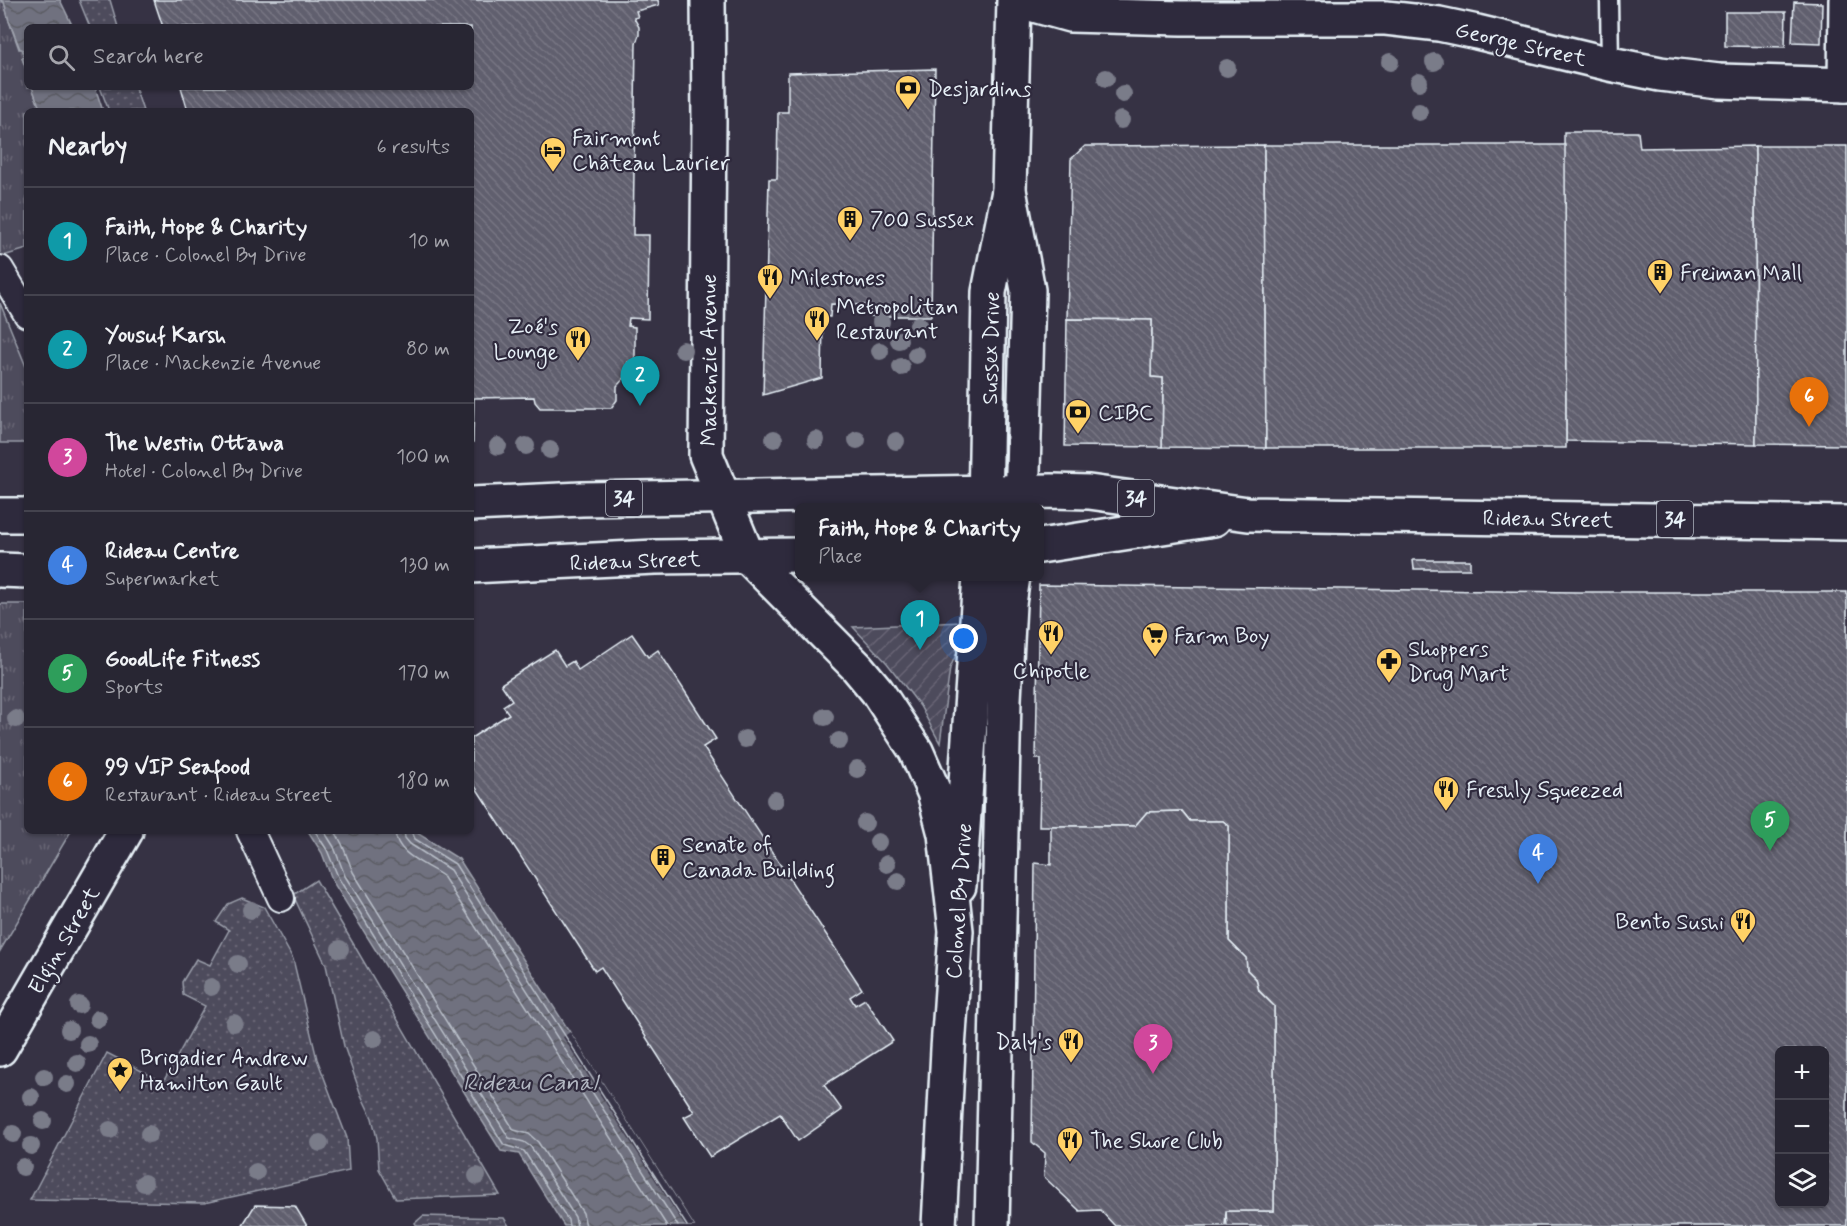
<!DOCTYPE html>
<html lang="en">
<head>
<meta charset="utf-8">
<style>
  body { margin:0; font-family:Mynerve,sans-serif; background:#302e3b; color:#f1f3f6 }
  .controls { position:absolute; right:18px; bottom:18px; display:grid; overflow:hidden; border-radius:9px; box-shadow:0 2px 4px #0004 }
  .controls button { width:54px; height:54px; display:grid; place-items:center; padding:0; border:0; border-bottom:2px solid #44434e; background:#282633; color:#f1f3f6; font:30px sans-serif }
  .you { position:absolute; left:964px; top:639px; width:21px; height:21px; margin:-15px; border:4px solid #fff; border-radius:50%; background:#1a73e8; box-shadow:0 0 0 9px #1a73e833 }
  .badge { display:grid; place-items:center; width:39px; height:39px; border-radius:50%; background:#1a73e8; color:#fff; font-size:20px; font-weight:700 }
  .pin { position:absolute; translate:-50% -50px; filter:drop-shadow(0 2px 3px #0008) }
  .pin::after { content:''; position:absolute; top:32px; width:21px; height:18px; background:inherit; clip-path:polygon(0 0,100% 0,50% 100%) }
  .popup { position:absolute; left:795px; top:503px; width:249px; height:78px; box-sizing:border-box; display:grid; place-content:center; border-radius:9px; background:#282633; filter:drop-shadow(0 2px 4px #0005); font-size:20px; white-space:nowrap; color:#a5a5ac }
  .popup b { font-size:22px; color:#f1f3f6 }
  .popup::after { content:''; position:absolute; left:50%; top:100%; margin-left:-12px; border:12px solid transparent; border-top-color:#282633 }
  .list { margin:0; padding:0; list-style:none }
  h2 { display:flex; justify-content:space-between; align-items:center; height:78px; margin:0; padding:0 24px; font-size:26px }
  h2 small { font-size:20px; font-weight:400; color:#a5a5ac }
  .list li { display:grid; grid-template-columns:39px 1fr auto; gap:18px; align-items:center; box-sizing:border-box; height:108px; padding:0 24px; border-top:2px solid #44434e }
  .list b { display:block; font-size:22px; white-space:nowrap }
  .list p { margin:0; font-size:20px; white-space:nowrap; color:#a5a5ac }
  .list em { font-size:20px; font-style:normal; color:#a5a5ac }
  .icon { flex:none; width:33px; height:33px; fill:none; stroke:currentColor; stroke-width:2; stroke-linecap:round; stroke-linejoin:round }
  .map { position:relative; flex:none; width:1847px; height:1226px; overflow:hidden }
  .search { position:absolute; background:#282633; box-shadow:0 2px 4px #0004; left:24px; top:24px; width:450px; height:66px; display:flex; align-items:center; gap:15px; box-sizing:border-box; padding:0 21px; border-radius:9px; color:#a5a5ac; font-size:22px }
  .panel { position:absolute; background:#282633; box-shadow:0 2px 4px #0004; left:24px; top:108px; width:450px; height:726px; border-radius:9px }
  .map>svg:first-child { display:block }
  .grass { fill:url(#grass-dots); stroke:#9a9eaa; stroke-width:1.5 }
  .park { fill:url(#park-tufts); stroke:#9a9eaa; stroke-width:1.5 }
  .garden { fill:url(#garden-furrows); stroke:#9a9eaa; stroke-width:1.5 }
  .water { fill:url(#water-waves); stroke:#a0a4af; stroke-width:1.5 }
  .pier { fill:#363244 }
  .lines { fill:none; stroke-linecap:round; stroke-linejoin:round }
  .shore { stroke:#b8bec8; stroke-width:1.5 }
  .building { fill:url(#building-back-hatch); stroke:#e8f1f8; stroke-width:1.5; fill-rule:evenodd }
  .service-casing { stroke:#e8f1f8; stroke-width:21 }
  .pedestrian-casing { stroke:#e8f1f8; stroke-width:30 }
  .minor-casing { stroke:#e8f1f8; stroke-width:38 }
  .secondary-casing { stroke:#e8f1f8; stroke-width:38 }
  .primary-casing { stroke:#e8f1f8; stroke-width:38 }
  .service { stroke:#2f2a3d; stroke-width:16 }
  .pedestrian { stroke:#2f2a3d; stroke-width:26 }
  .minor { stroke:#2f2a3d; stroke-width:33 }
  .secondary { stroke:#2f2a3d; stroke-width:33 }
  .primary { stroke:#2f2a3d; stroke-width:33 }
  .tree { fill:#7a7b89 }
  .labels { text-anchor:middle; stroke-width:4.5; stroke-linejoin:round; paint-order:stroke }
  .shield { fill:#2f2a3d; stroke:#b0b5c0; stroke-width:1.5 }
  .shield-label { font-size:21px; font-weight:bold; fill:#e8f1f8 }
  .street-label { font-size:22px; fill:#e8f1f8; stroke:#2f2a3d }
  .poi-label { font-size:22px; fill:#e8f1f8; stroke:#2f2a3d; text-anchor:start }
  .water-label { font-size:24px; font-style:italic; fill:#b2b7c2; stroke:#2f2a3d }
</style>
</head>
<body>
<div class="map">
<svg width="1847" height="1226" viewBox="0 0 1847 1226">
  <defs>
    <pattern id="grass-dots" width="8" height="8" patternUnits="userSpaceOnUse" patternTransform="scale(1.5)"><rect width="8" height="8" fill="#4d4b5c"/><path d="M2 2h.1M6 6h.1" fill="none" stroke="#676574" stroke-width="1.8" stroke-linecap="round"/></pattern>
    <pattern id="park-tufts" width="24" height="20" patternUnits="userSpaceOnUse" patternTransform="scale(1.5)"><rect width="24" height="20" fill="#4d4b5c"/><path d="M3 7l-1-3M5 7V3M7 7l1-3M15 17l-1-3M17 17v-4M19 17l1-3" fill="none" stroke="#676574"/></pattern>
    <pattern id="garden-furrows" width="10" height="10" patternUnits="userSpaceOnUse" patternTransform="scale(1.5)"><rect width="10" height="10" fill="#4d4b5c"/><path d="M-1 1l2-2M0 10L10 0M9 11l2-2" fill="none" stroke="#676574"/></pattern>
    <pattern id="water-waves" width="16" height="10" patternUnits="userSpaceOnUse" patternTransform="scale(1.5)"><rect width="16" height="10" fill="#70717f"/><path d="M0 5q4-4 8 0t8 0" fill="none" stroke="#5b5c64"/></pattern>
    <pattern id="building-back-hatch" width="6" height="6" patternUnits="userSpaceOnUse" patternTransform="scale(1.5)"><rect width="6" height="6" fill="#605e6e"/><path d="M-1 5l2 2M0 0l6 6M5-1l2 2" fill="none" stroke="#777683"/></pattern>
  </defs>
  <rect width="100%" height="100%" fill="#363244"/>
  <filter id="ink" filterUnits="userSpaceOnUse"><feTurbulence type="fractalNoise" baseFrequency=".0167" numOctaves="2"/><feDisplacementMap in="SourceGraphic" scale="12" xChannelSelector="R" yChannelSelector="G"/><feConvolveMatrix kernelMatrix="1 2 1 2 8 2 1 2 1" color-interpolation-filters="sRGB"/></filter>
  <g filter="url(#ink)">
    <!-- grass -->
    <g class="grass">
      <path d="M79 0H110L118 27H90Z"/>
      <path d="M100 87H135L143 111H109Z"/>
      <path d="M316 880 500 1195 396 1199 379 1169 377 1138 372 1118 361 1095 344 1046 326 965 293 895Z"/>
      <path d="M242 898 264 907 293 959 317 1059 347 1138 349 1171 204 1203 30 1200 107 1053 163 1082 205 1006 183 995 182 982 196 959 210 965 229 930 216 922 228 904Z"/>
      <path d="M423 1216 504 1218 509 1226H417L415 1223Z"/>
    </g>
    <!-- park -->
    <g class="park">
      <path d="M0 0 4 1 9 21 19 49 22 48 25 57 22 58 27 72V87H32L41 111H27V249L0 257Z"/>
      <path d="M0 303 27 369V443H0Z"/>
      <path d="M0 604H27V831H71L0 951Z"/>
    </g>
    <!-- garden -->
    <path class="garden" d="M961 622 963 639 950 668 940 743 920 706 887 663 853 627Z"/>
    <!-- water -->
    <g class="water">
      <path d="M1 0H60L73 27H27V72L22 58 25 57 22 49H20L9 21 4 2H2Z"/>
      <path d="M32 87H95L103 111H41Z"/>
      <path d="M308 831H414L459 859 694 1226H564L519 1154 501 1151 333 882 322 853Z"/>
    </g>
    <!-- pier -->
    <path class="pier" d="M570 1032 694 1226H685L563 1037Z"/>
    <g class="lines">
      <!-- shore -->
      <g class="shore">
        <path d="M315 831 327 850 339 879 504 1145 524 1151 568 1220 569 1226"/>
        <path d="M324 831 334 847 345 876 509 1138 524 1142 531 1147 575 1217 577 1226"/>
        <path d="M335 831 342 844 353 872 514 1130 529 1134 538 1142 583 1213 586 1226"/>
        <path d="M395 831C396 855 426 864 443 876L667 1226"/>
        <path d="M404 831 405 838 410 844 450 870 678 1226"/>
        <path d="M412 831 415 839 455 864 687 1226"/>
      </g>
    </g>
    <!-- building -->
    <g class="building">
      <path d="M154 0H658L659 5 636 11 638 17 634 18 639 27V35L636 43 633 235H649L648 319 629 318 628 326 635 327V362H628L627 375 617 386V400L611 408H540L535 402 534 397 474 398 473 442H471V111H188L181 87H471V27H163Z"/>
      <path d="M1794 2 1822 3 1821 43 1792 42Z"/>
      <path d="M1725 12H1786L1785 47 1725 46Z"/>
      <path d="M935 69 931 316H870V305L831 304 830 317H823L822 378 763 395 769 179H777L778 112H788V73Z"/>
      <path d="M1564 132H1638L1640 148 1755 146 1756 444 1566 441Z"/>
      <path d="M1264 145 1266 448 1162 447 1163 378 1151 377 1152 320 1067 319 1071 159 1085 146Z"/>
      <path d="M1264 145H1565L1566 448H1266Z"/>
      <path d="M1755 146H1847V445L1756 444Z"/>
      <path d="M1067 319 1152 320 1151 377 1163 378 1162 447 1065 446Z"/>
      <path d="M1413 560H1470V569H1414Z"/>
      <path d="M1039 585 1579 592H1847V1226H1227L1226 1211H1274V1006L1259 991 1256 979 1247 970 1246 958 1229 941V826L1223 821H1190L1182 811 1147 812 1135 826H1039L1041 759H1036ZM1780 1050H1824V1204H1780Z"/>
      <path d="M632 634 648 657 658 650 716 739 703 747 862 989 850 997 855 1005 865 999 893 1041 824 1085 842 1110 798 1141 780 1114 710 1157 684 1117 694 1112 687 1101 601 967 595 971 471 780V738L509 714 503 706 512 700 501 684 555 650 565 666 573 661 578 670Z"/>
      <path d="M1182 811 1190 821H1223L1229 826V941L1246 958 1247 970 1256 979 1259 991 1274 1006V1211H1226L1225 1226H1115L1100 1210 1080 1211 1044 1177 1045 1153 1032 1142 1035 863 1051 865V826H1135L1147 812Z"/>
      <path d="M255 1205 295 1206 307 1226H242Z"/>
    </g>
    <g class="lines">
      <!-- service casing -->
      <g class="service-casing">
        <path id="service" d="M1609 0 1610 64"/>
      </g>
      <!-- pedestrian casing -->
      <g class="pedestrian-casing">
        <g id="pedestrian">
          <path d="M0 269 27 314"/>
          <path d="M250 831 281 898"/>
        </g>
      </g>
      <!-- minor casing -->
      <g class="minor-casing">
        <g id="minor">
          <path d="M1016 0 1070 15 1181 18H1386L1439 24 1477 32 1610 64 1660 74 1719 81 1847 85"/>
          <path d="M1845 85 1846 0"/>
          <path d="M985 508 989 292 1009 191"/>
          <path d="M959 886 980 576"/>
        </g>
      </g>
      <!-- secondary casing -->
      <g class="secondary-casing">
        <g id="secondary">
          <path d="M708 0 709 122 706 455 748 557 857 667 877 691 916 751 934 792 945 834 956 931 948 1049 939 1226"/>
          <path d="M1014 0 1009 190 1028 290 1022 508"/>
          <path d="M0 1049 126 831"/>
          <path d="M992 1226 1004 699 1009 604 1013 576"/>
        </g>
      </g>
      <!-- primary casing -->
      <g class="primary-casing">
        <g id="primary">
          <path d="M471 504 582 499 1052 491 1089 492 1248 514 1847 523"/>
          <path d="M0 515H27"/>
          <path d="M1040 546 1214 519"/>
          <path d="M471 566 655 557 800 555"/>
          <path d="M0 570 27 571"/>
        </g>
      </g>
      <!-- service -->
      <use href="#service" class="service"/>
      <!-- pedestrian -->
      <use href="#pedestrian" class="pedestrian"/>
      <!-- minor -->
      <use href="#minor" class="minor"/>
      <!-- secondary -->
      <use href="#secondary" class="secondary"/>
      <!-- primary -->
      <use href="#primary" class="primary"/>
    </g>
    <!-- trees -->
    <g class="tree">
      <circle cx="1390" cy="62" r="9"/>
      <circle cx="1434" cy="62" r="9"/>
      <circle cx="1227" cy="68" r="9"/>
      <circle cx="1106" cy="78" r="9"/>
      <circle cx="1419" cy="82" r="9"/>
      <circle cx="1123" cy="94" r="9"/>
      <circle cx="1419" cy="112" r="9"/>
      <circle cx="1121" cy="120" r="9"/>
      <circle cx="881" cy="322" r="9"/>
      <circle cx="918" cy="325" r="9"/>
      <circle cx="899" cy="340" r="9"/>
      <circle cx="683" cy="350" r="9"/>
      <circle cx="880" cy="351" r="9"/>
      <circle cx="916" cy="355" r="9"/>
      <circle cx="901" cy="367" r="9"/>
      <circle cx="774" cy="439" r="9"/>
      <circle cx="816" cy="440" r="9"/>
      <circle cx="857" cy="440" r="9"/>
      <circle cx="896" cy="441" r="9"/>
      <circle cx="498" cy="446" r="9"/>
      <circle cx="526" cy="446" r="9"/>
      <circle cx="550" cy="450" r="9"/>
      <circle cx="825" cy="717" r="9"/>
      <circle cx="16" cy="719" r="9"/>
      <circle cx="745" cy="739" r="9"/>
      <circle cx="839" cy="741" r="9"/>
      <circle cx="857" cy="769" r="9"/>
      <circle cx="775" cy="800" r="9"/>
      <circle cx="865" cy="823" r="9"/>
      <circle cx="878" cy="842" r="9"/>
      <circle cx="887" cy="864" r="9"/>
      <circle cx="898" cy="881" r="9"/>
      <circle cx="251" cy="910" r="9"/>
      <circle cx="340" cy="949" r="9"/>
      <circle cx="238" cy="964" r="9"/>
      <circle cx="211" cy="987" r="9"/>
      <circle cx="79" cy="1005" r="9"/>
      <circle cx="98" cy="1019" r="9"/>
      <circle cx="234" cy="1023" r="9"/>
      <circle cx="69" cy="1030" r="9"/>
      <circle cx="374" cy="1039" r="9"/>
      <circle cx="88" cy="1044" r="9"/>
      <circle cx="77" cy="1063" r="9"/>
      <circle cx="44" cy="1077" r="9"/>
      <circle cx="67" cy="1084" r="9"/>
      <circle cx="31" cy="1097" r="9"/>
      <circle cx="43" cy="1121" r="9"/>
      <circle cx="110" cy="1130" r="9"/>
      <circle cx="13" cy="1134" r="9"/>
      <circle cx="149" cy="1134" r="9"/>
      <circle cx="320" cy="1143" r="9"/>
      <circle cx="31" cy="1146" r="9"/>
      <circle cx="23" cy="1167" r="9"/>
      <circle cx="256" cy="1172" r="9"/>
      <circle cx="477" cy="1176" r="9"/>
      <circle cx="144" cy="1183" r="9"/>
    </g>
  </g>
  <!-- icons -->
  <defs>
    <g id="bank-pin" transform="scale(1.35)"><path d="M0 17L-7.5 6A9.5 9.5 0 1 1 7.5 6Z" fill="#ffd166" stroke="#2f2a3d"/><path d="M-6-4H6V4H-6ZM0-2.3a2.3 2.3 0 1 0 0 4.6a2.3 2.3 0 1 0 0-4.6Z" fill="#111"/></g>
    <g id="hotel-pin" transform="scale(1.35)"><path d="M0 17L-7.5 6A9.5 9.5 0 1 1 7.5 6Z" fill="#ffd166" stroke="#2f2a3d"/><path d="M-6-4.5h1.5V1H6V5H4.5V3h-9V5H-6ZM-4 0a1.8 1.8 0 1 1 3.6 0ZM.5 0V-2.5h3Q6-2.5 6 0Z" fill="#111"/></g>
    <g id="building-pin" transform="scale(1.35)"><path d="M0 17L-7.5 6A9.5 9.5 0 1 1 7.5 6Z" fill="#ffd166" stroke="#2f2a3d"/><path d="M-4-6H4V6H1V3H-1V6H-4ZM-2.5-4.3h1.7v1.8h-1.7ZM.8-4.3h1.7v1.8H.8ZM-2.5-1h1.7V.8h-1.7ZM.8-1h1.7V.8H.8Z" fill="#111"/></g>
    <g id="restaurant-pin" transform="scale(1.35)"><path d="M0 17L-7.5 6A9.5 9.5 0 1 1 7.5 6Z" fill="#ffd166" stroke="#2f2a3d"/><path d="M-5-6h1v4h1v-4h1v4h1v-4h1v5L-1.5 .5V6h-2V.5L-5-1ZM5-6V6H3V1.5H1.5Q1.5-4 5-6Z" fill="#111"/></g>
    <g id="supermarket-pin" transform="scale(1.35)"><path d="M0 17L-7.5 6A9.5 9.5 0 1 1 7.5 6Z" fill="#ffd166" stroke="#2f2a3d"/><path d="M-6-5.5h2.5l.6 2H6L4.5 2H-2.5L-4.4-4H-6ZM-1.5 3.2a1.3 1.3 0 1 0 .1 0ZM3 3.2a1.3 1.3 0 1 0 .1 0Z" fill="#111"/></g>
    <g id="pharmacy-pin" transform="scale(1.35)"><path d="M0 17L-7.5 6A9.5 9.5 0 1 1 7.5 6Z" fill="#ffd166" stroke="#2f2a3d"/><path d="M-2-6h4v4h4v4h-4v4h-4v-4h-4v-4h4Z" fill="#111"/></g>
    <g id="sight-pin" transform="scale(1.35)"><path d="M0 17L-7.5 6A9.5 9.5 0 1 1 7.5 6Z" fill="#ffd166" stroke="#2f2a3d"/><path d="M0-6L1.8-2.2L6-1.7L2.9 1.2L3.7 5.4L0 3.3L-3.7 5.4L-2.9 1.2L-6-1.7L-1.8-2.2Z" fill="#111"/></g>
  </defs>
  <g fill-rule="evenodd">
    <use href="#bank-pin" x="908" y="88"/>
    <use href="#hotel-pin" x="553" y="150"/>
    <use href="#building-pin" x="850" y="219"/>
    <use href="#building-pin" x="1660" y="272"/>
    <use href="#restaurant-pin" x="770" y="277"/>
    <use href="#restaurant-pin" x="817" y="319"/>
    <use href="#restaurant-pin" x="578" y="339"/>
    <use href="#bank-pin" x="1078" y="412"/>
    <use href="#restaurant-pin" x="1051" y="633"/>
    <use href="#supermarket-pin" x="1155" y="635"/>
    <use href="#pharmacy-pin" x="1389" y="661"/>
    <use href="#restaurant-pin" x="1446" y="789"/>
    <use href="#building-pin" x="663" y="857"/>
    <use href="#restaurant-pin" x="1743" y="921"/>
    <use href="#restaurant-pin" x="1071" y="1041"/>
    <use href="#sight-pin" x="120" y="1070"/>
    <use href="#restaurant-pin" x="1070" y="1140"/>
  </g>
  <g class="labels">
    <!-- shield labels -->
    <g class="shield">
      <rect x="606" y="480" width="36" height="36" rx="4.5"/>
      <rect x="1118" y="480" width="36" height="36" rx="4.5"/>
      <rect x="1657" y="501" width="36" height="36" rx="4.5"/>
    </g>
    <g class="shield-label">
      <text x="624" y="505">34</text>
      <text x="1136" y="505">34</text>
      <text x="1675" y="526">34</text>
    </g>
    <!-- street labels -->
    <g class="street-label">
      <text transform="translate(1521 43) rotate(13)" y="8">George Street</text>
      <text transform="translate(990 348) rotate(-89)" y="8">Sussex Drive</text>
      <text transform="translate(708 360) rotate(-90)" y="8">Mackenzie Avenue</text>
      <text transform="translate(1548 518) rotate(1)" y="8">Rideau Street</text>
      <text transform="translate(635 560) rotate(-2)" y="8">Rideau Street</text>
      <text transform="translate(958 901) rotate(-86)" y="8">Colonel By Drive</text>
      <text transform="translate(63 940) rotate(-60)" y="8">Elgin Street</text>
    </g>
    <!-- poi labels -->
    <g class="poi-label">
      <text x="928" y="96">Desjardins</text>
      <text x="572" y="145">Fairmont<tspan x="572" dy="25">Château Laurier</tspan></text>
      <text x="870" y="227">700 Sussex</text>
      <text x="1680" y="280">Freiman Mall</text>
      <text x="790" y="285">Milestones</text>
      <text x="836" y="314">Metropolitan<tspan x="836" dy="25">Restaurant</tspan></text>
      <text x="558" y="334" text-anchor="end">Zoé's<tspan x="558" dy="25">Lounge</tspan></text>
      <text x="1098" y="420">CIBC</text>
      <text x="1174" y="643">Farm Boy</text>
      <text x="1408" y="656">Shoppers<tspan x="1408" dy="25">Drug Mart</tspan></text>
      <text x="1051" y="678" text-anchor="middle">Chipotle</text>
      <text x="1466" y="797">Freshly Squeezed</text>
      <text x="682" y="852">Senate of<tspan x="682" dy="25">Canada Building</tspan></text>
      <text x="1724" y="929" text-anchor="end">Bento Sushi</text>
      <text x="1052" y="1049" text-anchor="end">Daly's</text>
      <text x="140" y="1065">Brigadier Andrew<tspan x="140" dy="25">Hamilton Gault</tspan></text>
      <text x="1090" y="1148">The Shore Club</text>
    </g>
    <!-- water labels -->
    <g class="water-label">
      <text x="530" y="1090">Rideau Canal</text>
    </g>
  </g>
</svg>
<div class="controls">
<button>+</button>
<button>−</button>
<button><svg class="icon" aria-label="layers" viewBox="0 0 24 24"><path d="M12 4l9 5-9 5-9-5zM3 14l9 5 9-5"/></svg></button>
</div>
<div class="you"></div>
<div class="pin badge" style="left:920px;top:650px;background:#0f9aa8">1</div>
<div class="popup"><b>Faith, Hope &amp; Charity</b>Place</div>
<div class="pin badge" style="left:640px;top:406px;background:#0f9aa8">2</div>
<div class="pin badge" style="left:1153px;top:1074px;background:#d1479c">3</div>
<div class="pin badge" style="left:1538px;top:884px;background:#3f7fe0">4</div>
<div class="pin badge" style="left:1770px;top:851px;background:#2e9e5b">5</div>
<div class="pin badge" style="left:1809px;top:427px;background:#e8710a">6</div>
<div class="search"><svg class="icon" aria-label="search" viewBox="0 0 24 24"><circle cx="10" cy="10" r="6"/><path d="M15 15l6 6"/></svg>Search here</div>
<section class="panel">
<h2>Nearby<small>6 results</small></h2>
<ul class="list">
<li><span class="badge" style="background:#0f9aa8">1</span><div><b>Faith, Hope &amp; Charity</b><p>Place · Colonel By Drive</p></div><em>10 m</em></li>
<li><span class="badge" style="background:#0f9aa8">2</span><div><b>Yousuf Karsh</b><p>Place · Mackenzie Avenue</p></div><em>80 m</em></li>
<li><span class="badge" style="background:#d1479c">3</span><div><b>The Westin Ottawa</b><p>Hotel · Colonel By Drive</p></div><em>100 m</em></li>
<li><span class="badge" style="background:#3f7fe0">4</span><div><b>Rideau Centre</b><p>Supermarket</p></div><em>130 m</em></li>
<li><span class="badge" style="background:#2e9e5b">5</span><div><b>GoodLife Fitness</b><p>Sports</p></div><em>170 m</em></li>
<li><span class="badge" style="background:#e8710a">6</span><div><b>99 VIP Seafood</b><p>Restaurant · Rideau Street</p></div><em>180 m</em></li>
</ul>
</section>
</div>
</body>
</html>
